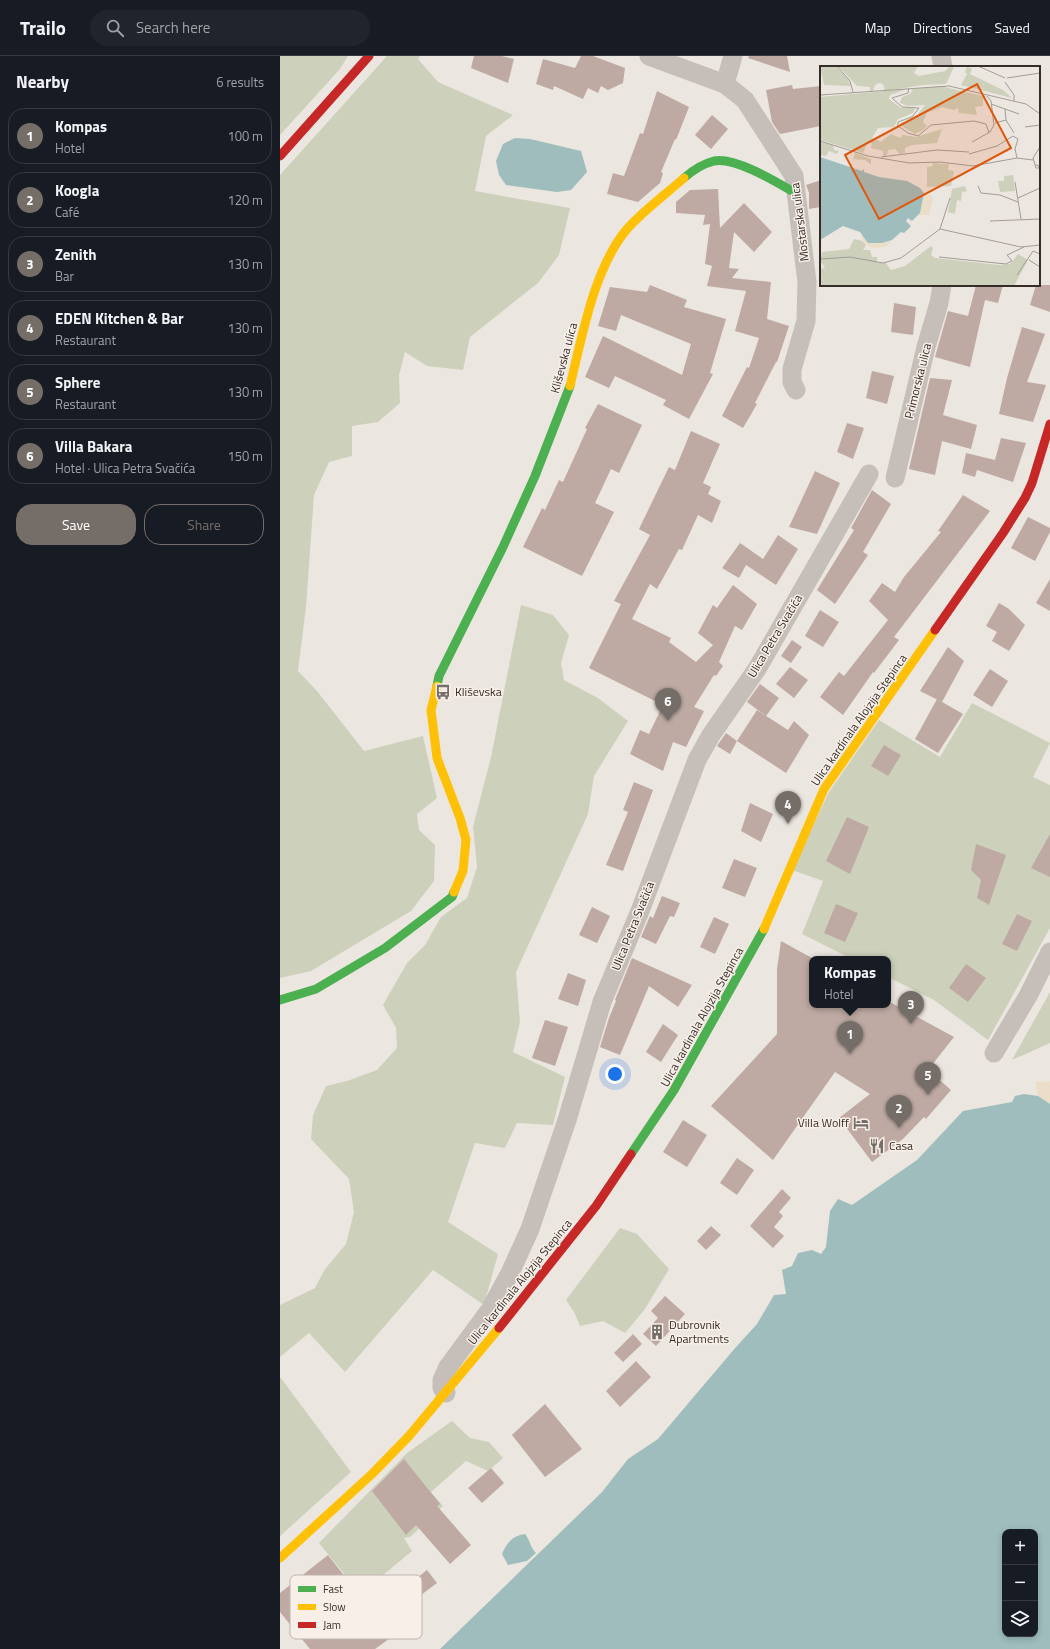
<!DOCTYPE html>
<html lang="en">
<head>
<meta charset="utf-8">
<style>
  body { margin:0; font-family:"Titillium Web",sans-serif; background:#20242c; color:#f1f3f6 }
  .controls { position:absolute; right:12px; bottom:12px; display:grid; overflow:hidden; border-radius:8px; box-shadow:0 2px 6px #0003 }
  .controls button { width:36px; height:36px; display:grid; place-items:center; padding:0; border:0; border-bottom:1px solid #363941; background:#171b24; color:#f1f3f6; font:20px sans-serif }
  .you { position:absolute; left:335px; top:1018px; width:14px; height:14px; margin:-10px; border:3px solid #fff; border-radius:50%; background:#1a73e8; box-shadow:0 0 0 6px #1a73e833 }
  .badge { display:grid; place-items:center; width:26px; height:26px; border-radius:50%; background:#756d68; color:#fff; font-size:13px; font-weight:700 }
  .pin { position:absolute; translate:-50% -33px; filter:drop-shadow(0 1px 2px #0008) }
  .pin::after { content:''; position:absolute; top:21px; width:14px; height:12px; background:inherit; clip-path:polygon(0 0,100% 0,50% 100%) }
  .popup { position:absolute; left:529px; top:900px; width:82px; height:52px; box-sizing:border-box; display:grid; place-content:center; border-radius:8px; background:#171b24; filter:drop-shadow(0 1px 3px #0005); font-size:13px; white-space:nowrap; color:#9ea1a6 }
  .popup b { font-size:15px; color:#f1f3f6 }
  .popup::after { content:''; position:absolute; left:50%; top:100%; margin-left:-8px; border:8px solid transparent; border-top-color:#171b24 }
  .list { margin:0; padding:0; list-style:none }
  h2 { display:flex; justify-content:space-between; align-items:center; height:52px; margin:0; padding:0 16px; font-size:17px }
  h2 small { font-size:13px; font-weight:400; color:#9ea1a6 }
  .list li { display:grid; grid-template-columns:26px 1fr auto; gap:12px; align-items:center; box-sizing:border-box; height:56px; margin:0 8px 8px; padding:0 8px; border:1px solid #363941; border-radius:16px }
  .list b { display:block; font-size:15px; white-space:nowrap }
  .list p { margin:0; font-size:13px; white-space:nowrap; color:#9ea1a6 }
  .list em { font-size:13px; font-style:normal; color:#9ea1a6 }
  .actions { display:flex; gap:8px; padding:12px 16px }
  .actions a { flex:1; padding:9px 0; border:1px solid #756d68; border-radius:16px; text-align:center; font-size:14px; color:#756d68 }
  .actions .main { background:#756d68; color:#fff }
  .icon { flex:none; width:22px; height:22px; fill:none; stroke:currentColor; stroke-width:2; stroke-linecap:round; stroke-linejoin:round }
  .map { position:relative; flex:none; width:770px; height:1593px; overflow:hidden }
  header { display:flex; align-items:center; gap:24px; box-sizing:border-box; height:56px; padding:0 20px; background:#171b24; border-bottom:1px solid #363941 }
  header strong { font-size:19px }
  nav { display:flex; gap:22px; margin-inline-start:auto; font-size:14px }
  .search { width:280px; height:36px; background:#20242c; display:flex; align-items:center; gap:10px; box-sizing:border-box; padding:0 14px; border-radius:22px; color:#9ea1a6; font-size:15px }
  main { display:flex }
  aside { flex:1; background:#171b24 }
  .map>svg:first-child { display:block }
  .green { fill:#cdd1bb }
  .sand { fill:#ebddc8 }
  .water { fill:#9ebdbc; fill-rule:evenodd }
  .building { fill:#beaaa3 }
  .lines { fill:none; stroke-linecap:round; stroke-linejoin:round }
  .street { stroke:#c5beb9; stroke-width:19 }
  .fast { stroke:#4caf50; stroke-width:9 }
  .slow { stroke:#ffc107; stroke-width:9 }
  .jam { stroke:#c62828; stroke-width:9 }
  .labels { text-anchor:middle; stroke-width:3; stroke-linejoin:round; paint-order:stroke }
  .street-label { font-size:12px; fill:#352c28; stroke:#f8f0e8 }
  .poi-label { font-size:12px; fill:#352c28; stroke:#f8f0e8; text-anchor:start }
  .inset-road { fill:none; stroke:#a39c96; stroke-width:1 }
  .view { fill:#df570d; fill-opacity:0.15; stroke:#df570d; stroke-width:2 }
  .inset-edge { fill:none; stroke:#352c28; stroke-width:2 }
  .key { fill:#f8f0e8; stroke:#beb5ae; stroke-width:1 }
  .key-label { font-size:11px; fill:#352c28 }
</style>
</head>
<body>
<header>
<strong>Trailo</strong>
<div class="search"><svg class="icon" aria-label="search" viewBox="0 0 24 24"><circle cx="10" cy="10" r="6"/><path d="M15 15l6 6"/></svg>Search here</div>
<nav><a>Map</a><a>Directions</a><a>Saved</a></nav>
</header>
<main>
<aside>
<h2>Nearby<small>6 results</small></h2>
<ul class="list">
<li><span class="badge">1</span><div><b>Kompas</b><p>Hotel</p></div><em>100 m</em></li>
<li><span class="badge">2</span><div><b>Koogla</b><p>Café</p></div><em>120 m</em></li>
<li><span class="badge">3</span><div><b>Zenith</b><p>Bar</p></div><em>130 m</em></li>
<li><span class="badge">4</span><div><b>EDEN Kitchen &amp; Bar</b><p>Restaurant</p></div><em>130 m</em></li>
<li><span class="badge">5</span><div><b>Sphere</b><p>Restaurant</p></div><em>130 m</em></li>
<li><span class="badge">6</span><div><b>Villa Bakara</b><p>Hotel · Ulica Petra Svačića</p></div><em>150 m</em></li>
</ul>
<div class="actions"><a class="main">Save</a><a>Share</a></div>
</aside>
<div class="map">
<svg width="770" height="1593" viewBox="0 0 770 1593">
  <rect width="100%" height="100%" fill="#ece6e0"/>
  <!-- green -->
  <g class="green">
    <path d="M0 0H68L60 13 0 79Z"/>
    <path d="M107 0H140L138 3 158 26 233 59 206 80 195 135 290 152 279 199 258 227 190 281 183 314 147 310 125 296 119 319 120 347 98 366 72 370V400L49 406 34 439 26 551 18 615 37 635 84 695 143 680 157 742 137 758 139 774 155 789 154 825 131 855 31 915 0 922V119Z"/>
    <path d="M241 549 273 559 289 579 281 607 284 624 318 642 348 665 314 720 308 758 236 916 240 966 233 996 285 1021 273 1069 237 1067 225 1092 195 1087 168 1166 218 1198 204 1249 153 1214 65 1316 29 1277 0 1301V1249L35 1232 45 1213 66 1188 74 1156 69 1123 31 1083 33 1059 46 1030 67 1025 97 1014 117 992 116 972 103 949 127 907 145 889 161 861 187 842 197 811 193 771 211 701Z"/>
    <path d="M692 647 770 687 753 721 770 729V872L708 984 654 944 608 921V903H572L522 878 543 825 512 814 549 736 599 664 660 701Z"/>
    <path d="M770 935V987L732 1004 770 936Z"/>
    <path d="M340 1172 357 1178 389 1213 365 1253 345 1277 323 1265 300 1270 294 1256 286 1244Z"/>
    <path d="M0 1321 71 1416 0 1480Z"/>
    <path d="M172 1365 190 1382 209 1386 223 1402 208 1415 186 1405 151 1436 163 1450 130 1481 124 1482 132 1495 108 1515 79 1536 39 1487 127 1397Z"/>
  </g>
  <!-- sand -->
  <path class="sand" d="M770 1025V1048L758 1040 755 1026Z"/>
  <!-- water -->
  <g class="water">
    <path d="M235 82 250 83 301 95 307 116 291 134 277 136 226 129 219 119 216 105 223 88Z"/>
    <path d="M744 1038 758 1040 770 1048V1593H160L322 1436 348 1403 378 1383 456 1291 477 1268 494 1239 506 1238 502 1214 512 1210 518 1197 532 1194 541 1198 546 1191 550 1155 558 1143 572 1149 637 1104 683 1055 732 1046 735 1040ZM725 1476H755V1578H725Z"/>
    <path d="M245 1478C250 1484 250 1491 256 1497L247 1505 228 1509 222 1498C227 1487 232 1480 245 1478Z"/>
  </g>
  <!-- building -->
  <g class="building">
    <path d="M194 0H222L234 3 228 27 191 12Z"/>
    <path d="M301 0H313L345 12 343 27 328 34 321 30 318 37 308 32 303 43 274 30 273 34 256 28 263 3 295 12Z"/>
    <path d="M469 0H507L510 16 468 2Z"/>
    <path d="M512 29 513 33 541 30V70L500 78 492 66 486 34Z"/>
    <path d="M377 35 409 51 396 84 395 83 381 116 383 117 380 127 358 146 327 138 333 117 344 120 360 77 363 78Z"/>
    <path d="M432 59 448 73 431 93 415 79Z"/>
    <path d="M541 124V151L529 153V137L526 129Z"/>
    <path d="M438 133 440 172 464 147 492 176 474 196 454 176 449 212 459 213 452 222 491 226 487 263 509 270 497 306H496L475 347 477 348 463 372 442 360 467 311 469 312 479 282 455 275 466 235 427 230 432 210 425 208 430 168 423 169 425 159 396 157V146L410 134Z"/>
    <path d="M370 229 407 244 404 251 446 263 430 317 433 318 409 363 383 349 386 344 335 320 329 332 305 321 323 280 402 319 411 288 341 259 336 275 318 270 330 231 367 236Z"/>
    <path d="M696 229H723L718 247 705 244 690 311 655 301 668 255 688 260Z"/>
    <path d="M756 229H770V256L750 249Z"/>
    <path d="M614 247 636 251 633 279 611 276Z"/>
    <path d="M742 271 765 278 747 326 766 329 753 366 719 358 727 322Z"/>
    <path d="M592 315 614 320 607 348 586 342Z"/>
    <path d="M650 322 672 324 663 359 697 369 691 393 662 385 655 419 629 413Z"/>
    <path d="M318 348 362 369 339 417 331 413 315 447 334 456 302 520 243 491 262 452 265 454 279 424 283 426 307 373 305 372Z"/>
    <path d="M567 367 584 372 573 403 557 396Z"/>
    <path d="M411 375 440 388 423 427 431 431 428 438 441 445 432 467 418 459 402 494 399 493 377 533 370 528 352 563 391 582 389 586 416 606 433 589 418 577 433 549 437 552 453 529 477 548 462 574 455 570 439 606 443 610 436 620 434 619 414 651 424 655 406 691 393 686 383 715 350 698 360 674 369 678 383 649 309 612 341 548 334 545 370 479 359 473 389 411 395 414Z"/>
    <path d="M721 382 746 387 733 426 697 414 695 421 682 417 686 397 715 404Z"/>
    <path d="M535 415 560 427 537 478 509 471Z"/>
    <path d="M592 434 611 448 583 496 588 499 555 548 537 534 574 474 571 472Z"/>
    <path d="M683 439 710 455 614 581 619 584 594 617 593 616 563 659 540 641 559 616 564 620 608 564 589 545 602 527 615 536 624 521 661 476 658 475Z"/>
    <path d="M748 461 770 472V476L755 505 731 492Z"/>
    <path d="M498 479 518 493 496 529 466 509 459 522 442 512 460 487 483 503Z"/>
    <path d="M770 523V555L756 547Z"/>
    <path d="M719 547 729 553 745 569 729 595 712 585 717 576 706 570Z"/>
    <path d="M540 554 559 566 543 591 525 580Z"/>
    <path d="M512 584 522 591 511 607 501 600Z"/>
    <path d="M668 591 684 605 662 646 640 635Z"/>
    <path d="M510 611 528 624 514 642 496 628Z"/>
    <path d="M710 613 728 625 712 651 693 639Z"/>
    <path d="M480 628 499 642 486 660 467 646Z"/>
    <path d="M657 643 683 658 658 697 635 683Z"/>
    <path d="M477 654 508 674 514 665 529 679 506 717 457 685Z"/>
    <path d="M446 677 457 685 450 698 437 690Z"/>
    <path d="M604 689 621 699 608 720 591 710Z"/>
    <path d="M354 726 373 734 343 815 326 809 348 756 343 754Z"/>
    <path d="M470 747 493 758 481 786 461 775Z"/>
    <path d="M567 761 589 771 570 818 546 805Z"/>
    <path d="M770 778V821L751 812Z"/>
    <path d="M696 788 726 799 709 849 697 842 701 824 691 814Z"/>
    <path d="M454 803 477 812 465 841 442 832Z"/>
    <path d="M382 840 400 847 394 861 390 860 376 888 361 881 370 860 373 862Z"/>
    <path d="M556 848 578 857 565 886 544 877Z"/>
    <path d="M312 851 330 860 317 887 299 879Z"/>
    <path d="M737 858 752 865 737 895 722 888Z"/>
    <path d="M434 861 449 868 435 898 420 891Z"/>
    <path d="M501 885 532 902V949H608V945L674 981 648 1014 671 1034 646 1063 644 1061 623 1083 592 1106 559 1062 590 1038 555 1016 493 1104 431 1050 497 978V913Z"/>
    <path d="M352 902 412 929 398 951 369 930 340 999 320 991 329 962 336 945 335 944Z"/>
    <path d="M686 908 706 922 688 946 669 932Z"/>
    <path d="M288 917 306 924 298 950 278 943Z"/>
    <path d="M265 964 288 971 275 1010 252 1002Z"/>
    <path d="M383 968 398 979 381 1006 366 996Z"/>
    <path d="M403 1064 427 1079 407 1111 383 1096Z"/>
    <path d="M457 1102 474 1114 457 1139 440 1127Z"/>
    <path d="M502 1133 511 1142 499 1156 503 1160 494 1171 504 1180 493 1192 470 1170Z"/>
    <path d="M431 1170 441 1179 426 1194 417 1185Z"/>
    <path d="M385 1240 405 1258 376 1290 363 1278 378 1262 371 1255Z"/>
    <path d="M353 1278 362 1288 343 1306 334 1297Z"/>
    <path d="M356 1305 371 1321 340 1351 326 1335Z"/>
    <path d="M265 1348 302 1393 265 1421 232 1379Z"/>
    <path d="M124 1403 160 1448 157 1450 191 1489 170 1508 136 1469 126 1479 92 1435Z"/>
    <path d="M211 1412 224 1427 202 1447 188 1432Z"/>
    <path d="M48 1499 87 1549 98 1541 108 1554 98 1562 113 1580 95 1593H30L0 1556V1537Z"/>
    <path d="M147 1514 157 1527 133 1545 123 1533Z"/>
  </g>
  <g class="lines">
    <!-- street -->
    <g class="street">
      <path d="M369 0 445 28 465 44 514 120 527 226 526 265 512 313V326L516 334"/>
      <path d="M661 0 663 11"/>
      <path d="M445 28 453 0"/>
      <path d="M615 422 646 291 659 247 662 229"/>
      <path d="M714 997 748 940 770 896"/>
      <path d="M166 1337 162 1332V1324L168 1311 210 1254 230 1217 250 1173 287 1064 322 946 360 855 417 704 431 679 477 613 589 418"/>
    </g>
    <!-- fast -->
    <g class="fast">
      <path d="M404 122C413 114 422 108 434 105 456 101 498 127 517 138"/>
      <path d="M157 630 159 620 223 491 255 420 290 330"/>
      <path d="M0 944 36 933 105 892 172 841 174 836"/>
      <path d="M351 1098 394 1034 484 873"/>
    </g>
    <!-- slow -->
    <g class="slow">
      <path d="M290 330C302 281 314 212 347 173 363 155 386 138 404 122"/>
      <path d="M157 630 151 654 157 702 180 762 186 784 183 815 174 836"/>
      <path d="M484 873 544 733 655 574"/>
      <path d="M0 1502 92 1418 129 1380 219 1272"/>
    </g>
    <!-- jam -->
    <g class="jam">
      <path d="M0 100 89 0"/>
      <path d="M655 574 723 477 745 442 752 427 770 368"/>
      <path d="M219 1272 316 1150 351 1098"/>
    </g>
  </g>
  <!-- icons -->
  <defs>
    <g id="bus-bare" transform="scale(1.2)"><path d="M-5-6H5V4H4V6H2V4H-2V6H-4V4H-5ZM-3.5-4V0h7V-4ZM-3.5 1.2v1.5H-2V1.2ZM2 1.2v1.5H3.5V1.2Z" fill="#756d68" stroke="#f8f0e8" stroke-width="2.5" paint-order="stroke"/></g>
    <g id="hotel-bare" transform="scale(1.2)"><path d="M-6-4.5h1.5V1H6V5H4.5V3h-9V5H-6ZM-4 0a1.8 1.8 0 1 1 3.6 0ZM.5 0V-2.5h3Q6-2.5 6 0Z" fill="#756d68" stroke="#f8f0e8" stroke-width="2.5" paint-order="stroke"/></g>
    <g id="restaurant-bare" transform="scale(1.2)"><path d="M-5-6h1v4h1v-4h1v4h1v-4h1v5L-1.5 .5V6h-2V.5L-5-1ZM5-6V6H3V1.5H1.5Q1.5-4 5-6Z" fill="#756d68" stroke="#f8f0e8" stroke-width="2.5" paint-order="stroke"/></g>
    <g id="building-bare" transform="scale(1.2)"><path d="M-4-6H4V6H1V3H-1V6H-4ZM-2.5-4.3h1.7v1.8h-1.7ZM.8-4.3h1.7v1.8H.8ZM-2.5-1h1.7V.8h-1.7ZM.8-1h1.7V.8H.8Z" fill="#756d68" stroke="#f8f0e8" stroke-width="2.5" paint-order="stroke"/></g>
  </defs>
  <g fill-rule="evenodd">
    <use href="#bus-bare" x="163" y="636"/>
    <use href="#hotel-bare" x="581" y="1067"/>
    <use href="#restaurant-bare" x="597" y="1090"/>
    <use href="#building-bare" x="377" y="1276"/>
  </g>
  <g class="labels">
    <!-- street labels -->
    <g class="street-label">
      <text transform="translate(520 166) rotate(-97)" y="4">Mostarska ulica</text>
      <text transform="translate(284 302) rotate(-75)" y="4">Kliševska ulica</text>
      <text transform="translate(638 325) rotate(-76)" y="4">Primorska ulica</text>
      <text transform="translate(495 580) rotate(-59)" y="4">Ulica Petra Svačića</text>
      <text transform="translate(579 664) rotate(-55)" y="4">Ulica kardinala Alojzija Stepinca</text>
      <text transform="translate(353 870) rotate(-68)" y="4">Ulica Petra Svačića</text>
      <text transform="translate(422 961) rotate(-61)" y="4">Ulica kardinala Alojzija Stepinca</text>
      <text transform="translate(240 1226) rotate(-51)" y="4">Ulica kardinala Alojzija Stepinca</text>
    </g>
    <!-- poi labels -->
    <g class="poi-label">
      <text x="175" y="640">Kliševska</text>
      <text x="569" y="1071" text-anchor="end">Villa Wolff</text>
      <text x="609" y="1094">Casa</text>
      <text x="389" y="1273">Dubrovnik<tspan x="389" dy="14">Apartments</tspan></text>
    </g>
  </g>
  <!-- overview -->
  <g transform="translate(540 10)">
    <rect width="220" height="220" fill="#ece6e0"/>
    <path d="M0 0H16L28 13 31 20 4 19ZM18 0H98L94 7 99 10 125 5 130 0 134 1 126 18 103 19 65 25 63 18 59 17 55 19 53 25H50V21L37 20ZM147 0 152 3 150 8 183 24 192 32 141 19 147 8 145 6ZM120 20 163 30V40L155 41 157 49 139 47 138 42 134 44 122 41 107 47 103 56 107 60 103 64 95 68 83 61 80 57 95 52 105 39 87 40 80 37 82 31 90 28 93 23ZM87 23 70 29 69 33 81 42H95L93 47 78 53 74 61 58 62 52 72 61 76 71 68 80 72 83 69 96 71 122 63 117 77 92 79 85 82V87L80 88 75 83 68 84 67 89 63 91V85L51 82 52 77 48 76 43 87 0 74V31ZM0 76 13 79 14 84 19 85 17 88 9 85 6 90 0 89ZM35 87 51 93V99L45 94 33 93ZM112 97 129 98 128 104 134 105 131 120 107 121V101L113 100ZM193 109 195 125 180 126 178 115H184V110ZM145 120 147 125 142 126 141 135 137 134 135 148 128 146 132 123ZM34 173 42 175 46 179 43 184H50L52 191H57V197H66L71 204 85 200 111 180 113 182 111 189 115 192 179 199 190 198 198 188 208 194 194 220H0V204L5 201 0 195 2 186 29 183Z" fill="#cdd1bb"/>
    <path d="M105 126 113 131 109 149H99ZM41 169 58 178 72 175 65 181 54 182 44 177Z" fill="#ebddc8"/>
    <path d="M0 91 42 105 44 103V106L59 111 87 115 100 122 104 127 100 147 92 155 88 152 86 155 91 160 84 167 81 166 72 174 62 177H48L40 166 23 160 0 174Z" fill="#9ebdbc"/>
    <path class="inset-road" d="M17 0 30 15 33 26M158 0 185 12M187 12 220 7M185 16 194 29V35M89 22 88 27 72 32 82 41 99 42 92 51 78 56V60L88 67 98 70 111 59 154 55 166 58 169 67M0 29 129 20 206 38 220 48M171 38 185 43M186 54 185 43 199 48M175 57 186 54 194 67M205 61 220 59M0 75 48 90 89 97 120 96 153 100 197 92 213 94M152 76 170 66 174 59 171 35 167 30M149 88 177 80 193 70 198 73 195 83 197 92M61 91 117 84 149 86M216 99 219 100V102H216L213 92 220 81M195 116 201 153M158 120 161 127 180 129 198 136M198 132 220 122M170 155 220 153M120 163 201 181 220 179M119 191 186 198 192 195 187 189 204 181M0 193 30 191 63 197 81 192 120 163 130 132M209 194 220 201M197 209 213 185 220 188"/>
    <path class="view" d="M157 18 191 82 59 153 25 89Z"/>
    <rect width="220" height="220" class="inset-edge"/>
  </g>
  <!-- legend -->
  <rect x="10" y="1519" width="132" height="64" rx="6" class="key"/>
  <rect x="18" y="1530" width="18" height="6" fill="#4caf50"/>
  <rect x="18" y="1548" width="18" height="6" fill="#ffc107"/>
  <rect x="18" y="1566" width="18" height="6" fill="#c62828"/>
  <g class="key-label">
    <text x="43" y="1537">Fast</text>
    <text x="43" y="1555">Slow</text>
    <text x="43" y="1573">Jam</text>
  </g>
</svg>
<div class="controls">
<button>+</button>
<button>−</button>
<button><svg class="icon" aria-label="layers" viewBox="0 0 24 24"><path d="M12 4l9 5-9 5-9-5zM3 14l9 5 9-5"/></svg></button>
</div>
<div class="you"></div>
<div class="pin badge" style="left:570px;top:998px">1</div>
<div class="popup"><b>Kompas</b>Hotel</div>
<div class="pin badge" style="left:619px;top:1072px">2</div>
<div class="pin badge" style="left:631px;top:968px">3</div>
<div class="pin badge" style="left:508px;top:768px">4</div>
<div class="pin badge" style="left:648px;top:1039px">5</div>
<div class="pin badge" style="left:388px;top:665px">6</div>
</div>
</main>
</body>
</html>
